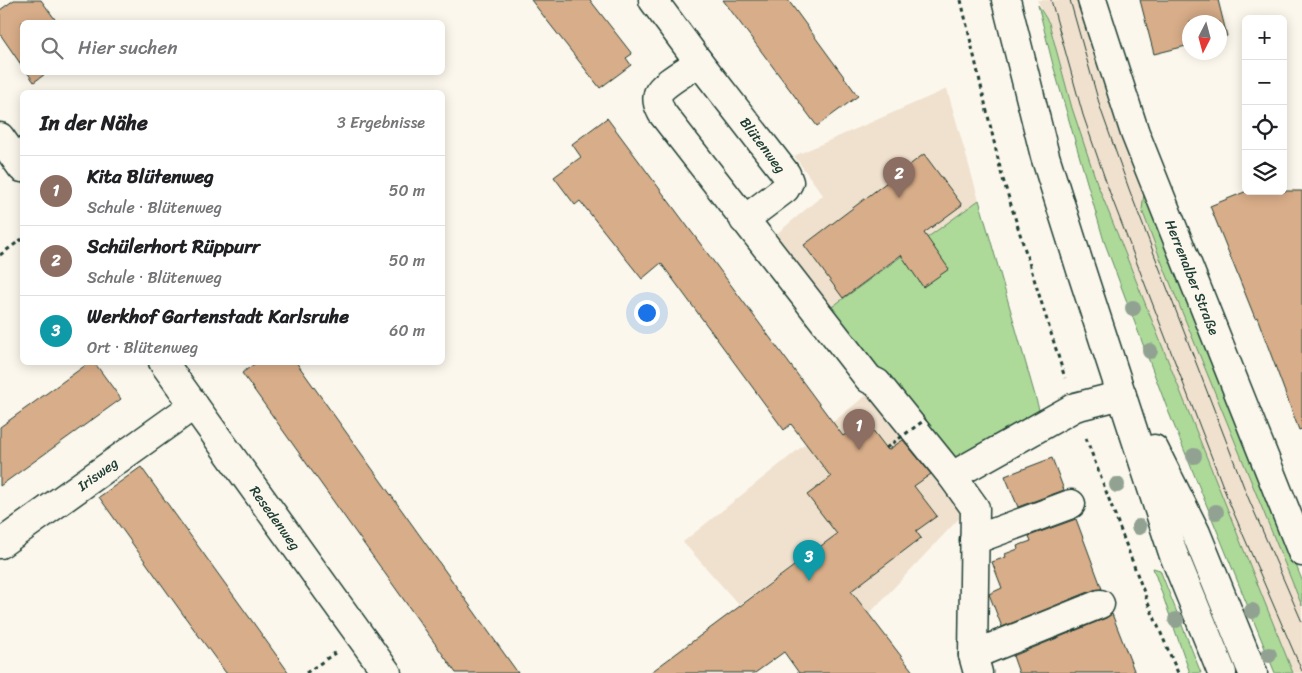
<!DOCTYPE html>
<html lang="de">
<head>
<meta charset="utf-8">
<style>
  body { margin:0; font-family:Sriracha,sans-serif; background:#f2f2f2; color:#202124 }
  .controls { position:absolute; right:15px; top:15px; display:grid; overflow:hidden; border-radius:8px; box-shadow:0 2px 12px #0003 }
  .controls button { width:45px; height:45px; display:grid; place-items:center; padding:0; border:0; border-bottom:1px solid #e0e0e0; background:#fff; color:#202124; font:25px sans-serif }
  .compass { position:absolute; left:1182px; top:15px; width:45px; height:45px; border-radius:50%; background:#fff; box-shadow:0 2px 12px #0003; rotate:186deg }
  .you { position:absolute; left:646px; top:312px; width:18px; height:18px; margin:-12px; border:4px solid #fff; border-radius:50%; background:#1a73e8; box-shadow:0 0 0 8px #1a73e833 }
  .badge { display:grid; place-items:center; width:32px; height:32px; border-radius:50%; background:#db2777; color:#fff; font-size:16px; font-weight:700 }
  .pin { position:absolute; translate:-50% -41px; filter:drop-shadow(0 1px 2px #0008) }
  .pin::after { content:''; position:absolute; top:26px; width:18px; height:15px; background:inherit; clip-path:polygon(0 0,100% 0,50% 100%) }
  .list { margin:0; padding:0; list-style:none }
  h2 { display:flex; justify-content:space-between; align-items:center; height:65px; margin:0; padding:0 20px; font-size:21px }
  h2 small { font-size:16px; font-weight:400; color:#757577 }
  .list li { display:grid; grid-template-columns:32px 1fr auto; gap:15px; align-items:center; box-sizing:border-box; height:70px; padding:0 20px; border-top:1px solid #e0e0e0 }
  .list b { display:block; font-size:19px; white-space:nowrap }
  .list p { margin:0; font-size:16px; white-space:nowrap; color:#757577 }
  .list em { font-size:16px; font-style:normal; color:#757577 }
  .icon { flex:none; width:28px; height:28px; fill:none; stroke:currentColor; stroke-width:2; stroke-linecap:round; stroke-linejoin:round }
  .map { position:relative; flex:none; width:1302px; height:673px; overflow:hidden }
  .search { position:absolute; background:#fff; box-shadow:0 2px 12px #0003; left:20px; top:20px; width:425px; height:55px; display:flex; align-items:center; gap:12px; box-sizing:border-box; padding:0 18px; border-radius:8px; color:#757577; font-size:19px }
  .panel { position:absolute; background:#fff; box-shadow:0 2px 12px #0003; left:20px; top:90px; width:425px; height:275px; border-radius:8px }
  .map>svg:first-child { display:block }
  .built { fill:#f0e1ce }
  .green { fill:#adda99; stroke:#668c66 }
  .building { fill:#d8ad89; stroke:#1f3d34 }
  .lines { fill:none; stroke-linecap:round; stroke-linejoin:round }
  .minor-casing { stroke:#1f3d34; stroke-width:31 }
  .major-casing { stroke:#1f3d34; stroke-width:31 }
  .path { stroke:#1f3d34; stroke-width:3; stroke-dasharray:4 4; stroke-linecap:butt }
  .minor { stroke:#fbf7ec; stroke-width:28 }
  .major { stroke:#fbf7ec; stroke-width:28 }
  .tram { stroke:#1f3d34; stroke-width:1 }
  .path-bridge { stroke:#1f3d34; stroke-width:3; stroke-dasharray:4 4; stroke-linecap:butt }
  .tree { fill:#91a292 }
  .labels { text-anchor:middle; stroke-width:4; stroke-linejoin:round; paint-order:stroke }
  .street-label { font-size:14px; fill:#1f3d34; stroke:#fbf7ec }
</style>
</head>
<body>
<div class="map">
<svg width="1302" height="673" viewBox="0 0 1302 673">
  <rect width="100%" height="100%" fill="#fbf7ec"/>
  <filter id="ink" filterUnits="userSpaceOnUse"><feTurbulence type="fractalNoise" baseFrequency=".02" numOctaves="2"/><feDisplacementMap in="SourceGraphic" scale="10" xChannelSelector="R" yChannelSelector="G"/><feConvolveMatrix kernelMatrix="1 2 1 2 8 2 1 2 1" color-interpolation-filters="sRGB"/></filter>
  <g filter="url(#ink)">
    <!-- built -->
    <g class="built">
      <path d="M1037 0H1079L1118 124 1144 193 1142 210 1160 258 1302 606V673H1293L1129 264 1097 183 1072 108 1049 23Z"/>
      <path d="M947 89 1040 413 953 463 774 236 823 195 794 156Z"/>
      <path d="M874 389 967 510 869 614 819 547 739 605 683 542Z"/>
    </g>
    <!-- green -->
    <g class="green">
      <path d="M1038 5 1049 23 1072 108 1097 183 1293 673H1275L1167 408 1104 241 1053 65Z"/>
      <path d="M1144 193 1180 275 1302 580V606L1160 258 1142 210Z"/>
      <path d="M979 200 1040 413 953 463 829 309Z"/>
      <path d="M1153 568 1160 570 1201 673H1190Z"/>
    </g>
    <!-- building -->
    <g class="building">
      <path d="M14 0H41L57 22H22V66L0 34V10Z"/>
      <path d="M531 0H590L632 54 626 58 631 65 600 88Z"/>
      <path d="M723 0H788L858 96 817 126Z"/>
      <path d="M1140 0H1218L1227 36 1220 38V22H1190V45L1154 54Z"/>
      <path d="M27 72H48L34 82Z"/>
      <path d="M607 118 843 436 865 420 888 450 903 440 931 474 914 486 937 516 916 531 921 538 851 591 914 673H799L784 652 755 673H650L837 534 807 495 831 477 791 424 784 430 661 263 642 279 580 201 575 205 554 177 581 157 572 144Z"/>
      <path d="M924 154 962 205 924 233 949 269 923 287 901 255 843 298 804 245Z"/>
      <path d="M1247 191H1302V429L1299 430 1257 317 1255 318 1210 206Z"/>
      <path d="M90 362H94L121 399 0 486V427Z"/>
      <path d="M257 362H296L518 673H456L242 373Z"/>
      <path d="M1052 458 1064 490 1018 507 1005 476Z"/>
      <path d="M141 467 252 621 289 673H226L185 617 99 497Z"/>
      <path d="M1076 519 1102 589 1094 590 1002 627 989 594 1002 588 992 562 1006 557 1005 554 1018 549 1017 546 1031 541 1029 536Z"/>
      <path d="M1112 614 1135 673H1019L1013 656 1106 618Z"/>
    </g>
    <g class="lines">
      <!-- minor casing -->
      <g class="minor-casing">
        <g id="minor">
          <path d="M653 0 699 62"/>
          <path id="s1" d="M1092 0 1135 133 1302 552"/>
          <path d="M0 137 22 168"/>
          <path d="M744 220 785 189 789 182 786 174 699 62C690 69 662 84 658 94 656 101 659 107 662 113L869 379 877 383 952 476 975 508 973 655 978 673"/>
          <path id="s2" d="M163 362 387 673"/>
          <path d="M952 476 1075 407 1122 395"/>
          <path d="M974 540 1071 504"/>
          <path id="s3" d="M0 544 194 405"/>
          <path d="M973 655 1100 604"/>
        </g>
      </g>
      <!-- major casing -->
      <g class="major-casing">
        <g id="major">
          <path d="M1006 0 1045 156 1081 270 1173 553 1222 673"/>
          <path d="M1154 449 1196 533 1253 673"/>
        </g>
      </g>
      <!-- path -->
      <g class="path">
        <path d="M961 0 1002 176 1065 378"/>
        <path d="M0 255 22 239"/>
        <path d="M1086 438 1148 603 1178 673"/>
        <path d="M306 673 335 653"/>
      </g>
      <!-- minor -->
      <use href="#minor" class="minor"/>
      <!-- major -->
      <use href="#major" class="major"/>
      <!-- tram -->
      <g class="tram">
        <path d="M1051 0 1083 115 1111 196 1229 502 1302 671"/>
        <path d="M1070 0 1101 110 1129 189 1247 495 1302 622"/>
      </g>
      <!-- path-bridge -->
      <path class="path-bridge" d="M886 448 926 419"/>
    </g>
    <!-- trees -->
    <g class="tree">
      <circle cx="1133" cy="308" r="8"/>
      <circle cx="1150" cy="351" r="8"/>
      <circle cx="1194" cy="456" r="8"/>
      <circle cx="1117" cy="485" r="8"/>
      <circle cx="1216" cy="512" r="8"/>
      <circle cx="1139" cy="527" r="8"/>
      <circle cx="1252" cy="611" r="8"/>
      <circle cx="1176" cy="620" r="8"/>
      <circle cx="1269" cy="655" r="8"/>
    </g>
  </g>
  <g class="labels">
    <!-- street labels -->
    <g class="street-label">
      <text transform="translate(763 145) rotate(53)" y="5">Blütenweg</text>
      <text dy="5" stroke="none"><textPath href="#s1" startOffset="295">Herrenalber Straße</textPath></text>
      <text dy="5" stroke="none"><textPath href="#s3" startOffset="120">Irisweg</textPath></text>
      <text dy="5" stroke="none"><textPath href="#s2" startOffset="192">Resedenweg</textPath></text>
    </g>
  </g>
</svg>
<div class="controls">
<button>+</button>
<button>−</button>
<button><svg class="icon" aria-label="locate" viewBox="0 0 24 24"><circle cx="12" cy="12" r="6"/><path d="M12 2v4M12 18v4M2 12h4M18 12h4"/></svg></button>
<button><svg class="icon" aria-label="layers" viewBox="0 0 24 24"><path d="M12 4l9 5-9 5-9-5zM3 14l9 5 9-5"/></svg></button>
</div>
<svg class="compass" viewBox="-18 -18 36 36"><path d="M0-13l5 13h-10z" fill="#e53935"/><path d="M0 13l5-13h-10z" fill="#757577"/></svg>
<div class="you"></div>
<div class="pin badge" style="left:859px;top:450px;background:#8d6e63">1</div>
<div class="pin badge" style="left:899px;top:198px;background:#8d6e63">2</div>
<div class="pin badge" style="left:809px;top:581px;background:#0f9aa8">3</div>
<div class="search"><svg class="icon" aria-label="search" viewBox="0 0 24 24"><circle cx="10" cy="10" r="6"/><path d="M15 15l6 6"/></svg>Hier suchen</div>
<section class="panel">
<h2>In der Nähe<small>3 Ergebnisse</small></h2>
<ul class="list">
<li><span class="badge" style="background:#8d6e63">1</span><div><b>Kita Blütenweg</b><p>Schule · Blütenweg</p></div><em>50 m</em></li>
<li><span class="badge" style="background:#8d6e63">2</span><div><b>Schülerhort Rüppurr</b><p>Schule · Blütenweg</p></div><em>50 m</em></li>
<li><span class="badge" style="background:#0f9aa8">3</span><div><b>Werkhof Gartenstadt Karlsruhe</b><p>Ort · Blütenweg</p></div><em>60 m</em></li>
</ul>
</section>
</div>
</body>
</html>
